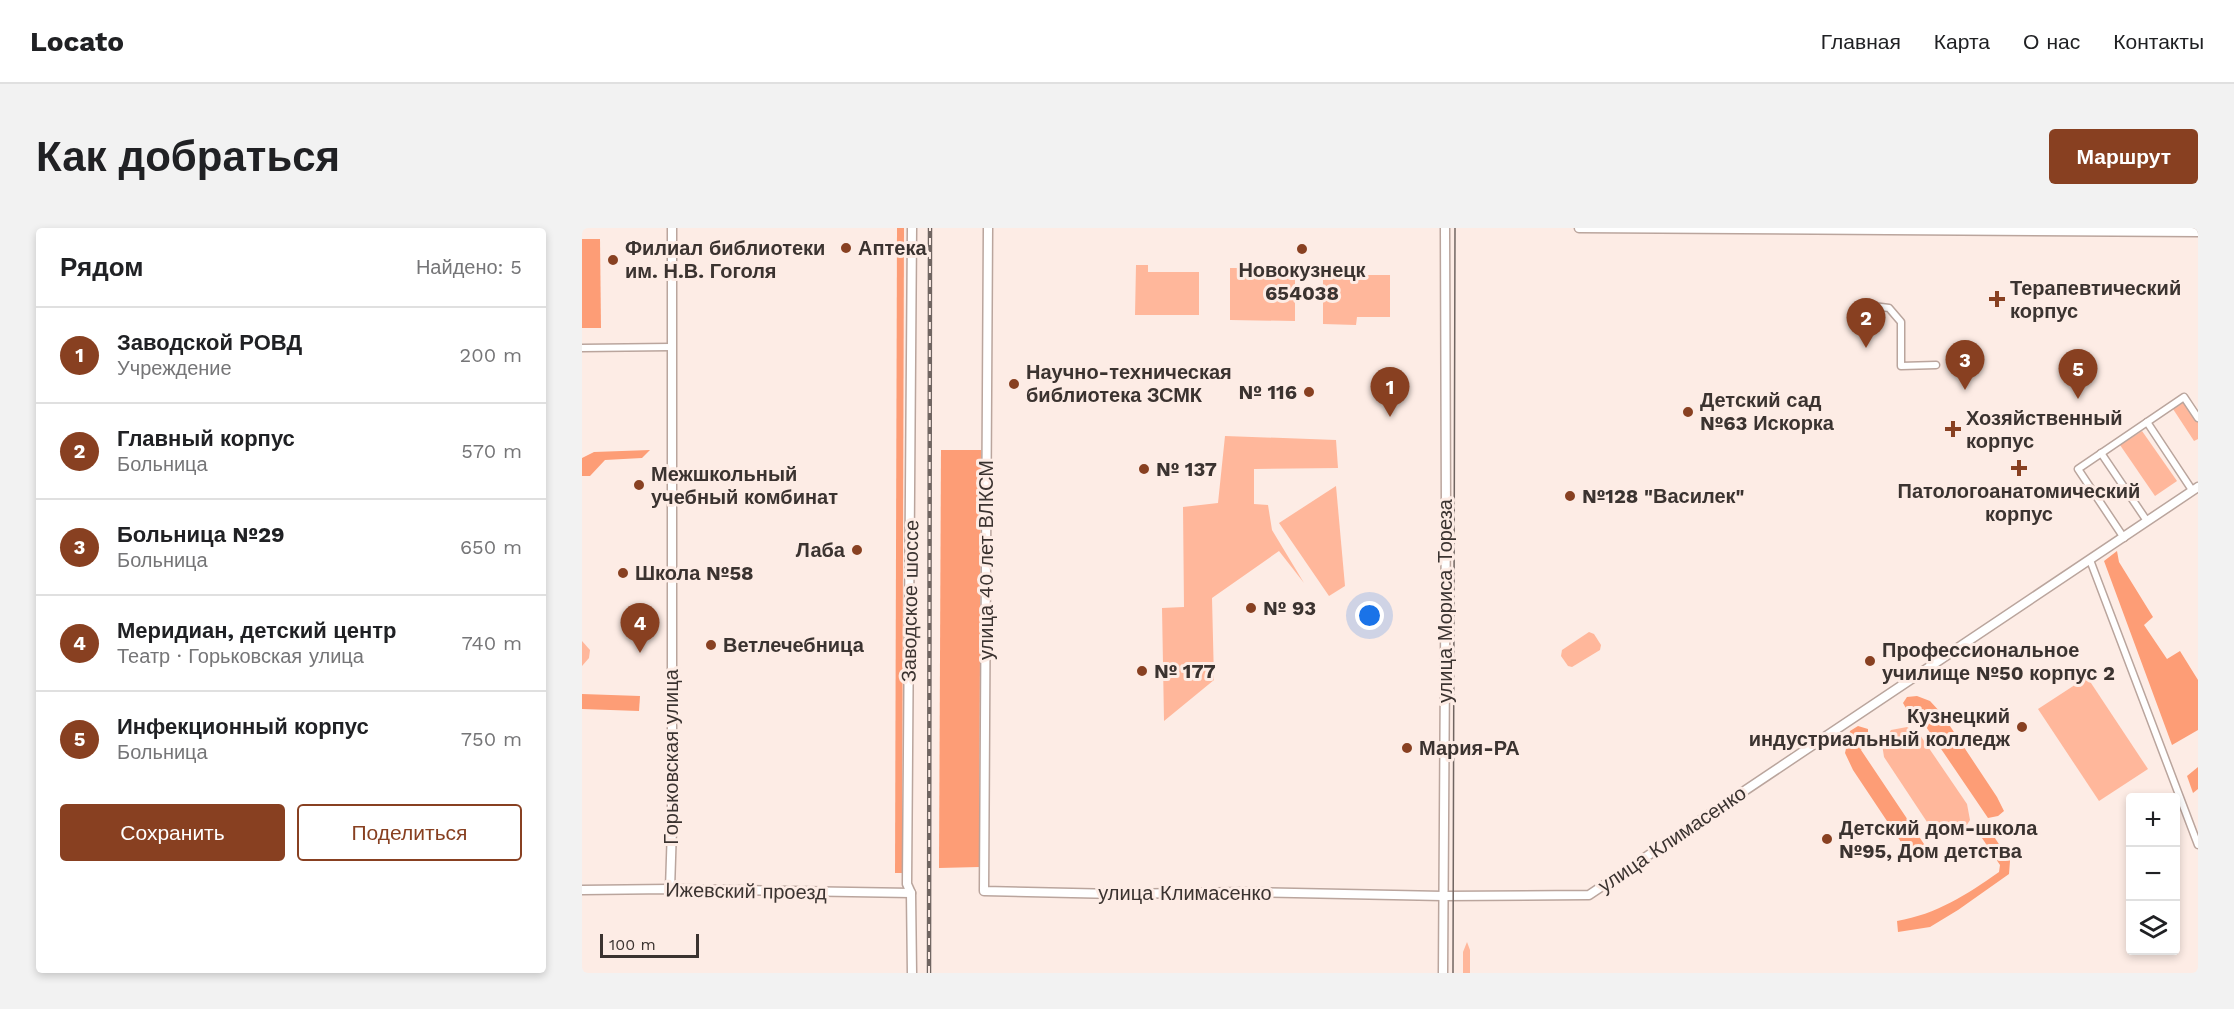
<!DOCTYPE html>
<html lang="ru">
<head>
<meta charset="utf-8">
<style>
  body { margin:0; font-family:"Work Sans",sans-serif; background:#f2f2f2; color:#202124 }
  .controls { position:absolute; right:18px; bottom:18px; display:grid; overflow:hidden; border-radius:6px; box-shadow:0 3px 9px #0003 }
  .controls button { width:54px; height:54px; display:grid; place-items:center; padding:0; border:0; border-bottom:2px solid #e0e0e0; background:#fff; color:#202124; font:30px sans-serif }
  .scale { position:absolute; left:18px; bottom:15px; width:99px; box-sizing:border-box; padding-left:6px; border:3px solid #3b3330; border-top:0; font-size:16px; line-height:21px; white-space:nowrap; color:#3b3330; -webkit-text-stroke:4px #fdece5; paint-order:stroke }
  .you { position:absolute; left:788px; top:388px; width:21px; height:21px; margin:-15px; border:4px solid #fff; border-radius:50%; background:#1a73e8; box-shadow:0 0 0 9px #1a73e833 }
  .badge { display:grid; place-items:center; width:39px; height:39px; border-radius:50%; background:#884021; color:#fff; font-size:20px; font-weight:700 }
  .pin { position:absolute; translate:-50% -50px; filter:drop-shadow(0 2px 3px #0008) }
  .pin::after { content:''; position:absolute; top:32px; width:21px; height:18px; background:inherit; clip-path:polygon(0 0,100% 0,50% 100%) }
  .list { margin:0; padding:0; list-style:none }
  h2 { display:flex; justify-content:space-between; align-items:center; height:78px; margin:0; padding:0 24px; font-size:26px }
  h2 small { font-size:20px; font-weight:400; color:#757577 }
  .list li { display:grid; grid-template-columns:39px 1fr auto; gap:18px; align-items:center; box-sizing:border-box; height:96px; padding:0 24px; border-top:2px solid #e0e0e0 }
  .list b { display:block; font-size:22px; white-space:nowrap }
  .list p { margin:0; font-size:20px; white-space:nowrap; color:#757577 }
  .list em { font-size:20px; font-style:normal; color:#757577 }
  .actions { display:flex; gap:12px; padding:18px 24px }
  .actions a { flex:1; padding:14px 0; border:2px solid #884021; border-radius:6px; text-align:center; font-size:21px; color:#884021 }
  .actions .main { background:#884021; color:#fff }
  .icon { flex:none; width:33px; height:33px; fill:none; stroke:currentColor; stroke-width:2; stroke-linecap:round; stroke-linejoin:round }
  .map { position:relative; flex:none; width:1616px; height:745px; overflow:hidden; border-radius:6px }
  header { display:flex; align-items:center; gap:36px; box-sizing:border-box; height:84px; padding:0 30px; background:#fff; border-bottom:2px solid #e0e0e0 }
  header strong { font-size:28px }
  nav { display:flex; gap:33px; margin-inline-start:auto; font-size:21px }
  .intro { display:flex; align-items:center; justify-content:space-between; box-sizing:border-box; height:144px; padding:0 36px }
  h1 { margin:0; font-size:42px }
  .button { padding:15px 27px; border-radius:6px; background:#884021; color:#fff; font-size:21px; font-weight:700 }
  main { display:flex; gap:36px; padding:0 36px }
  aside { flex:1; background:#fff; border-radius:6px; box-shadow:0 3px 9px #0003 }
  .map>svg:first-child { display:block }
  .green { fill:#ffb79b }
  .forest { fill:#fd9d76 }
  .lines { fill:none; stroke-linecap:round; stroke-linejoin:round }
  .street-casing { stroke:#baa59d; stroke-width:9 }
  .secondary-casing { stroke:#baa59d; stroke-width:11 }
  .street { stroke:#fff; stroke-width:6 }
  .secondary { stroke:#fff; stroke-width:8 }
  .tram { stroke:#706561; stroke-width:1.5 }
  .rail-casing { stroke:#706561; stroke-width:4.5 }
  .rail { stroke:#fdece5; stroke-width:2; stroke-dasharray:7; stroke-linecap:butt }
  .poi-dot { fill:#884021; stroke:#fdece5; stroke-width:2 }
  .labels { text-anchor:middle; stroke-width:6; stroke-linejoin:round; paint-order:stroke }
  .poi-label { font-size:20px; font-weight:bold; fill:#3b3330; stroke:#fdece5; text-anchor:start }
  .street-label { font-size:20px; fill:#3b3330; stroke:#fdece5 }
</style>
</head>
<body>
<header>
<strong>Locato</strong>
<nav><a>Главная</a><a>Карта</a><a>О нас</a><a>Контакты</a></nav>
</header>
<div class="intro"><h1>Как добраться</h1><a class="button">Маршрут</a></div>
<main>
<aside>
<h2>Рядом<small>Найдено: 5</small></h2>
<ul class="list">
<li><span class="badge">1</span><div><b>Заводской РОВД</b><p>Учреждение</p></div><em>200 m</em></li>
<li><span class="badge">2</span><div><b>Главный корпус</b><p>Больница</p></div><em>570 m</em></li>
<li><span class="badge">3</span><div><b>Больница №29</b><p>Больница</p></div><em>650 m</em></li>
<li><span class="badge">4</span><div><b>Меридиан, детский центр</b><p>Театр · Горьковская улица</p></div><em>740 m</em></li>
<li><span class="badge">5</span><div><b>Инфекционный корпус</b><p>Больница</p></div><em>750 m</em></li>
</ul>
<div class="actions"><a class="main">Сохранить</a><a>Поделиться</a></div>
</aside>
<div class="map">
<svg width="1616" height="745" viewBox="0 0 1616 745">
  <rect width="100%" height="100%" fill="#fdece5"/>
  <!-- green -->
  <g class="green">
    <path d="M554 37H566V44H617V87H553Z"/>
    <path d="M648 40H713V93L648 92Z"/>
    <path d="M741 47H808V89H775L774 97 741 96Z"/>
    <path d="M1603 173 1616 194V211L1612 213 1591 181Z"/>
    <path d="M1560 203 1595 253 1573 268 1538 217Z"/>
    <path d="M643 208 754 212 756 240 672 241V276L686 277 690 302 722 355 697 323 630 370 632 452 582 493 580 380 602 379 601 279 636 275Z"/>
    <path d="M754 258 763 358 747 368 697 295Z"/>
    <path d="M1007 404 1012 406 1019 417 1018 422 990 439 986 438 979 428 980 422Z"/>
    <path d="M0 413 8 422 7 430 0 438Z"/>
    <path d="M1505 449 1566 541 1517 573 1456 481Z"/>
    <path d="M1325 499 1338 507 1385 576 1388 592 1379 606 1363 609 1349 600 1302 529 1300 516 1309 502Z"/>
    <path d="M885 714 888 722V745H881V724Z"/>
  </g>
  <!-- forest -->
  <g class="forest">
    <path d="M315 0H322L320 645H313Z"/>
    <path d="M0 11H18L19 100H0Z"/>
    <path d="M68 222 60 230 23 232 8 248H0V230L12 224Z"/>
    <path d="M359 222H399L397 639 357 640Z"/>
    <path d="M1535 323 1537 334 1571 389 1562 397 1585 431 1598 423 1616 452V502L1590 517 1522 333Z"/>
    <path d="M0 466 58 468 57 483 0 481Z"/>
    <path d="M1335 468 1348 473 1360 486 1415 569 1422 583 1416 588 1406 590 1336 487 1325 482 1321 475 1325 469Z"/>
    <path d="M1276 498 1286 501V508L1279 522 1344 619 1342 625 1336 629H1329L1271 542 1263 525 1268 503Z"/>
    <path d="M1616 539V561L1611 565 1605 548Z"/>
    <path d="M1407 601 1428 633 1427 646 1376 682 1348 699 1316 704 1315 693C1355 686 1384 667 1417 644L1418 637 1398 607Z"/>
  </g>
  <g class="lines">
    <!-- street casing -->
    <g class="street-casing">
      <g id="street">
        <path d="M1291 78 1307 80 1319 94V138L1354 137"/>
        <path d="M0 120 89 119"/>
        <path d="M1565 194 1610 262"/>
        <path d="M1519 225 1565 293"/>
        <path d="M1542 310 1496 241 1602 169 1616 190"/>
        <path d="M1508 332 1616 617"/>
      </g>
    </g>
    <!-- secondary casing -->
    <g class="secondary-casing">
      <g id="secondary">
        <path d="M330 0 325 656 329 665 330 745"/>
        <path d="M406 0 402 663 535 666 667 664 861 668 1007 667 1616 259"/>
        <path d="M997 0 1616 4"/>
        <path d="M88 661 90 599V0"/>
        <path d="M0 662 88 661 329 665"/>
        <path d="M861 745 864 284 863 0"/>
      </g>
    </g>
    <!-- street -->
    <use href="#street" class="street"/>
    <!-- secondary -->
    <use href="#secondary" class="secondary"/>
    <!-- tram -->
    <path class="tram" d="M871 745 873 0"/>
    <!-- rail casing -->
    <g class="rail-casing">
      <path id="rail" d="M347 745 348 0"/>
    </g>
    <!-- rail -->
    <use href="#rail" class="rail"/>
  </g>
  <!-- markers -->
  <g class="poi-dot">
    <circle cx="264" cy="20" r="6"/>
    <circle cx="720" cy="21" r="6"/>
    <circle cx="31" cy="32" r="6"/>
    <path d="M1412 62h6v6h6v6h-6v6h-6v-6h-6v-6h6z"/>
    <circle cx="432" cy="156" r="6"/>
    <circle cx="727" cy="164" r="6"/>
    <circle cx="1106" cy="184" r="6"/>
    <path d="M1368 192h6v6h6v6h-6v6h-6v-6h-6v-6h6z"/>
    <path d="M1434 231h6v6h6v6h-6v6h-6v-6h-6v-6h6z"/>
    <circle cx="562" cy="241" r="6"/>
    <circle cx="57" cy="257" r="6"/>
    <circle cx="988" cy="268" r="6"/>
    <circle cx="275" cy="322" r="6"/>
    <circle cx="41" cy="345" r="6"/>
    <circle cx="669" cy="380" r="6"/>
    <circle cx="129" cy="417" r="6"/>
    <circle cx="1288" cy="433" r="6"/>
    <circle cx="560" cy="443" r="6"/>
    <circle cx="1440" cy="499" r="6"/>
    <circle cx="825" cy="520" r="6"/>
    <circle cx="1245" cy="611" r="6"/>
  </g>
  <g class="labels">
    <!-- poi labels -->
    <g class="poi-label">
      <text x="43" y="27">Филиал библиотеки<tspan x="43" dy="23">им. Н.В. Гоголя</tspan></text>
      <text x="276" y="27">Аптека</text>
      <text x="720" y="49" text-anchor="middle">Новокузнецк<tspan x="720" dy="23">654038</tspan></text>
      <text x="1428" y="67">Терапевтический<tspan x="1428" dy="23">корпус</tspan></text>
      <text x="444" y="151">Научно-техническая<tspan x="444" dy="23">библиотека ЗСМК</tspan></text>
      <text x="715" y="171" text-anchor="end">№ 116</text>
      <text x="1118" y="179">Детский сад<tspan x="1118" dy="23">№63 Искорка</tspan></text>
      <text x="1384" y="197">Хозяйственный<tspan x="1384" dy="23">корпус</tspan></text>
      <text x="574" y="248">№ 137</text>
      <text x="69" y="253">Межшкольный<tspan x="69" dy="23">учебный комбинат</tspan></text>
      <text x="1437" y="270" text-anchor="middle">Патологоанатомический<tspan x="1437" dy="23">корпус</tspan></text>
      <text x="1000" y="275">№128 "Василек"</text>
      <text x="263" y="329" text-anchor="end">Лаба</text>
      <text x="53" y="352">Школа №58</text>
      <text x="681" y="387">№ 93</text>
      <text x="141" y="424">Ветлечебница</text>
      <text x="1300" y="429">Профессиональное<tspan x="1300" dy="23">училище №50 корпус 2</tspan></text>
      <text x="572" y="450">№ 177</text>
      <text x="1428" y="495" text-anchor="end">Кузнецкий<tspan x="1428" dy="23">индустриальный колледж</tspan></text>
      <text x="837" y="527">Мария-РА</text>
      <text x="1257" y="607">Детский дом-школа<tspan x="1257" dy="23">№95, Дом детства</tspan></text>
    </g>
    <!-- street labels -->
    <g class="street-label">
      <text transform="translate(404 332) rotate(-90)" y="7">улица 40 лет ВЛКСМ</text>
      <text transform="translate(328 373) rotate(-89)" y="7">Заводское шоссе</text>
      <text transform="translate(863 373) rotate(-90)" y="7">улица Мориса Тореза</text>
      <text transform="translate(89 529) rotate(-90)" y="7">Горьковская улица</text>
      <text transform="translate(1090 611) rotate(-34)" y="7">улица Климасенко</text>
      <text transform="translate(164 663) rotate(1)" y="7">Ижевский проезд</text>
      <text x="603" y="672">улица Климасенко</text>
    </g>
  </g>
</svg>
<div class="controls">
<button>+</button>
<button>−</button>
<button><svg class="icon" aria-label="layers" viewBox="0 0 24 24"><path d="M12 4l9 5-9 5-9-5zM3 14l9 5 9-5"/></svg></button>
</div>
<div class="scale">100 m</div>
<div class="you"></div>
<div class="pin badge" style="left:808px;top:189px">1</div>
<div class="pin badge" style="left:1284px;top:120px">2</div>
<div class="pin badge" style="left:1383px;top:162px">3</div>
<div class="pin badge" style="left:58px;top:425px">4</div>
<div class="pin badge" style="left:1496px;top:171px">5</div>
</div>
</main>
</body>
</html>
